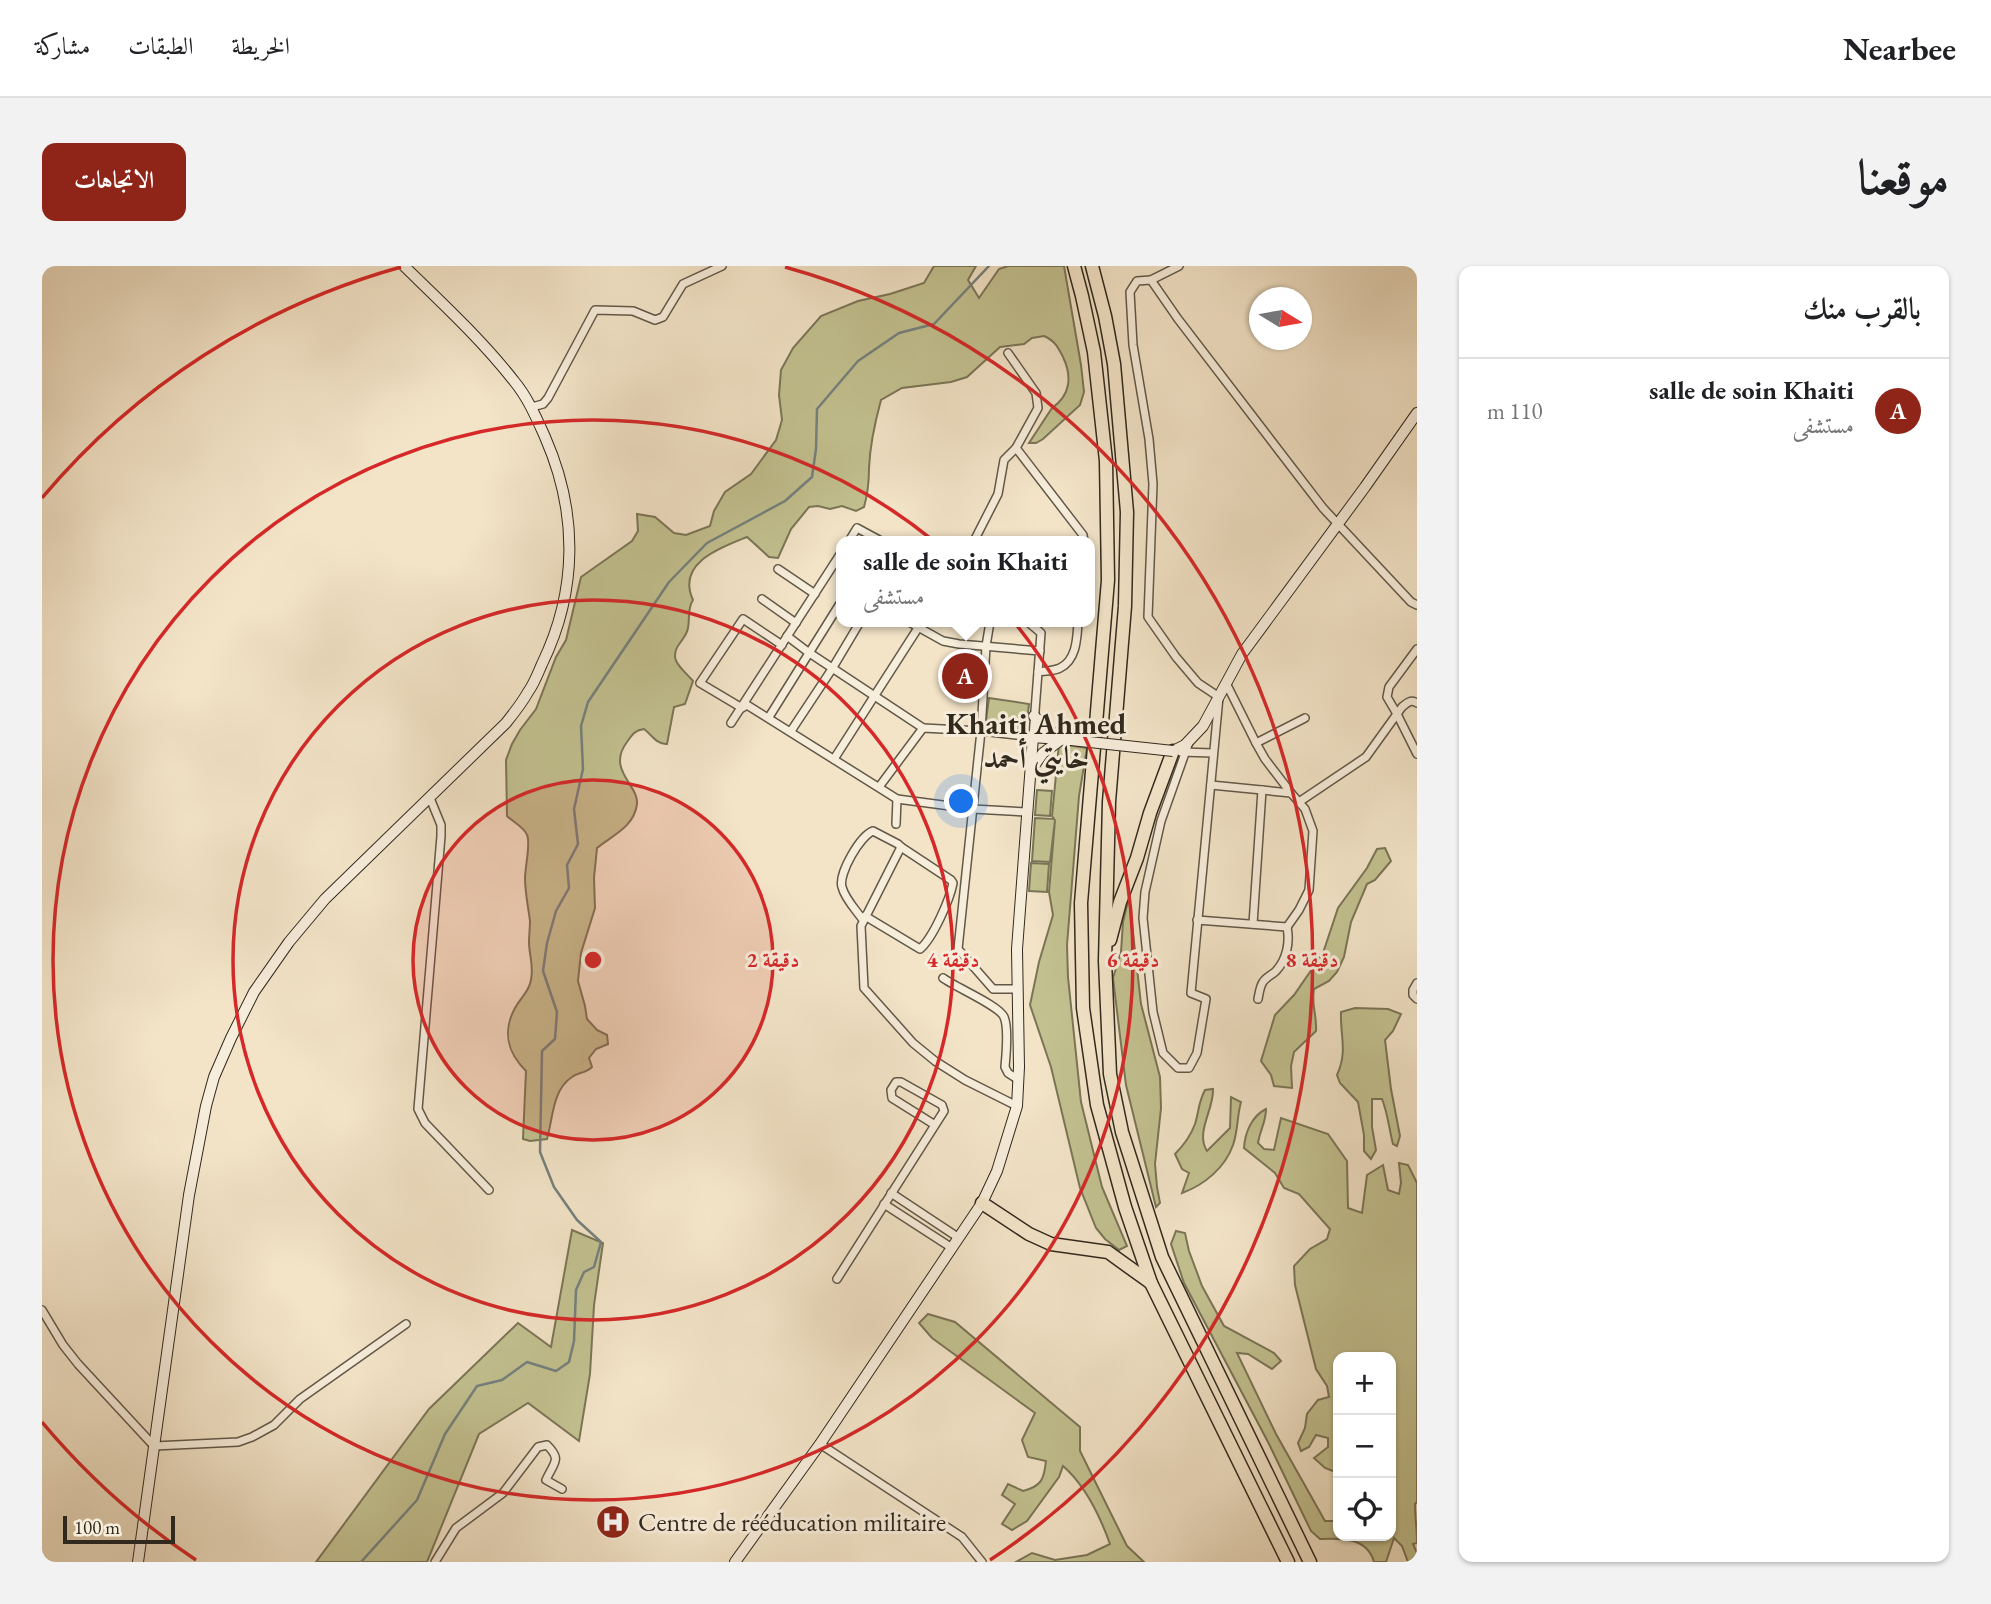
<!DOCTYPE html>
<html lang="ar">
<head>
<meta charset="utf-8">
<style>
  body { margin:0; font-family:"EB Garamond",Amiri,serif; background:#f2f2f2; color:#202124; direction:rtl }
  .controls { position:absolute; right:21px; bottom:21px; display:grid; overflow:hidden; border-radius:14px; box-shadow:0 2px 5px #0004 }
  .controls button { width:63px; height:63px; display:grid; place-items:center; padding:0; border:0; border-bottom:2px solid #e0e0e0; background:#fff; color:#202124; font:35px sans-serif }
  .compass { position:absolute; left:1207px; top:21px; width:63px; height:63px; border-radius:50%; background:#fff; box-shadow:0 2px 5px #0004; rotate:101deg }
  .scale { position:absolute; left:21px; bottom:18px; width:112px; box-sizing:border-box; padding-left:7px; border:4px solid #31291e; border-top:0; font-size:19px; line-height:24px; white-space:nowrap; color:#31291e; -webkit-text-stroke:5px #f7eddb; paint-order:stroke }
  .you { position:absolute; left:920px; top:536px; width:24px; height:24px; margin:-18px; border:5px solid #fff; border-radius:50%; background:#1a73e8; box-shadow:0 0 0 10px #1a73e833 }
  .badge { display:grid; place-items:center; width:46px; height:46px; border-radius:50%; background:#8f2418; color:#fff; font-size:23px; font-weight:700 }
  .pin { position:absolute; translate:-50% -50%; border:4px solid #fff; box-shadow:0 2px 7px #0006 }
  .popup { position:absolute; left:794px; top:270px; width:259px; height:91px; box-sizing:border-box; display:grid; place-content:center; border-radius:14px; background:#fff; filter:drop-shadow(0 2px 5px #0005); font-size:23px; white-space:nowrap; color:#757577 }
  .popup b { font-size:26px; color:#202124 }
  .popup::after { content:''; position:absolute; left:50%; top:100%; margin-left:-14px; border:14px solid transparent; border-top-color:#fff }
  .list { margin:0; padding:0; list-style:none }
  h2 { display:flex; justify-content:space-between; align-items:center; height:91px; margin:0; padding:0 28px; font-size:30px }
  h2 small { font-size:23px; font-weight:400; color:#757577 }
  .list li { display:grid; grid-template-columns:46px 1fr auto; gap:21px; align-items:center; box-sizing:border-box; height:105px; padding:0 28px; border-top:2px solid #e0e0e0 }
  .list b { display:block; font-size:26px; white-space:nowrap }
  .list p { margin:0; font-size:23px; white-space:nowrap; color:#757577 }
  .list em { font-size:23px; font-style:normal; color:#757577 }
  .icon { flex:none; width:38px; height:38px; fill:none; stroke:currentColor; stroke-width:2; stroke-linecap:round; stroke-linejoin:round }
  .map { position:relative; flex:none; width:1375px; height:1296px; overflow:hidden; direction:ltr; border-radius:14px }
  header { display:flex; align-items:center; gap:42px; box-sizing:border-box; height:98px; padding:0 35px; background:#fff; border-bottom:2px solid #e0e0e0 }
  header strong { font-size:33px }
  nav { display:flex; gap:38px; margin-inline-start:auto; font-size:24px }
  .intro { display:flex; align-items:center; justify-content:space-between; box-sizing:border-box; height:168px; padding:0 42px }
  h1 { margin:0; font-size:49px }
  .button { padding:18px 32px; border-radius:14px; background:#8f2418; color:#fff; font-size:24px; font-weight:700 }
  main { display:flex; gap:42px; padding:0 42px }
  aside { flex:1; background:#fff; border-radius:14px; box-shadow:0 2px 5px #0004 }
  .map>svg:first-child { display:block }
  .green { fill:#c3c190; stroke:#7a7557; stroke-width:2 }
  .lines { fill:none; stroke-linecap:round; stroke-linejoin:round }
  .stream { stroke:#74817f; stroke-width:2.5 }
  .minor-casing { stroke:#625848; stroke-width:10 }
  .secondary-casing { stroke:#31291e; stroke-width:12 }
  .motorway-casing { stroke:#31291e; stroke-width:15 }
  .minor { stroke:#f7eddb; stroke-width:7 }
  .secondary { stroke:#f7eddb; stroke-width:10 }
  .motorway { stroke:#f3e4c8; stroke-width:12 }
  .secondary-bridge-casing { stroke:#31291e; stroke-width:12; stroke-linecap:butt }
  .secondary-bridge { stroke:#f7eddb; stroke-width:10 }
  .ring { fill:none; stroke:#d62828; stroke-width:3.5 }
  .labels { text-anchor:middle; stroke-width:6; stroke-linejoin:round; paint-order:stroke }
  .poi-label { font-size:26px; fill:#31291e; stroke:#f7eddb; text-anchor:start }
  .quarter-label { font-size:30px; font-weight:bold; fill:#31291e; stroke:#f7eddb }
  .centre { fill:#d62828; stroke:#f7eddb; stroke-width:3.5 }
  .ring-label { font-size:21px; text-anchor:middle; font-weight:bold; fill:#d62828; stroke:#f7eddb; stroke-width:6; stroke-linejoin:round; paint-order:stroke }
</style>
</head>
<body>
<header>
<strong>Nearbee</strong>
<nav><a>الخريطة</a><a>الطبقات</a><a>مشاركة</a></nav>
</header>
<div class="intro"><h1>موقعنا</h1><a class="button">الاتجاهات</a></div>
<main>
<aside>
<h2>بالقرب منك<small></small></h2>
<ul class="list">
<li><span class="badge">A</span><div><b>salle de soin Khaiti</b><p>مستشفى</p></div><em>110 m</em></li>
</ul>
</aside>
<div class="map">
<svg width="1375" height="1296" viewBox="0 0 1375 1296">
  <rect width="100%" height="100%" fill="#f3e4c8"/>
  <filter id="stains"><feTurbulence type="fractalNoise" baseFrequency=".00286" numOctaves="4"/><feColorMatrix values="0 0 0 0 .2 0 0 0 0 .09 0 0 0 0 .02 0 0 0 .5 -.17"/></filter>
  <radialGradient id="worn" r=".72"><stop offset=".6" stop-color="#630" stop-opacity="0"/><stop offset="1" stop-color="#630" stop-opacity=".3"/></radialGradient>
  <!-- green -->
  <g class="green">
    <path d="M892 0H934L926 14 937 32 957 3 966 0H1022L1039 99 1042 126 1038 139 1001 173 994 177H987L1010 142C1029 129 1030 110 1021 91 1016 81 1013 75 1002 70L990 72 982 78 958 81 925 111 909 116 860 122 839 134C833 156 828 179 827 202 827 216 826 227 822 241L814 245 800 240 788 243 776 240 767 241 749 263 736 292 727 291 705 271C678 282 634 297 651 334 645 343 648 352 646 362 645 368 642 371 638 377 625 394 640 402 651 415L643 438 632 441 625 478C615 479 609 468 602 463 593 464 590 469 585 476 564 504 597 519 595 538 592 561 571 569 555 582L552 612 553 642 539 687 536 715 543 740 545 753 555 764 565 769 566 778 554 783 547 792 550 801C543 808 536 806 530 811 510 824 511 853 505 873L488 875 481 873 484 805C465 786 460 766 473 742 479 731 487 726 489 714 492 699 487 689 487 676 487 669 488 662 488 655 486 640 483 626 483 612 483 601 489 577 485 569 482 561 471 556 465 550L464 494 470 478 478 464 494 443 514 391 524 374 539 311 590 275 596 265 595 248 613 251 632 267 644 269 668 260 672 245 683 226 709 208 734 174 740 154 737 129 739 104 751 82 779 50 816 35 848 28 882 17Z"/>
    <path d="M947 432 987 438 984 464 943 461Z"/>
    <path d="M1017 478 1045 482 1037 530 1025 679 1026 711 1039 836 1060 921 1085 980 1077 984 1063 973 1054 962 1038 922 1009 801 988 739 997 696 1011 649 1007 626 1013 554 1008 596 990 595 993 552 1012 553 1010 550Z"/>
    <path d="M995 524 1010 525 1008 550 993 549Z"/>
    <path d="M1343 582 1349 595 1333 614 1325 618 1309 656 1302 691 1295 706 1287 715 1272 723C1269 739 1275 748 1274 765L1252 786 1249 800 1250 822 1232 820 1229 809 1219 795 1233 749 1252 729 1281 687 1296 642 1325 602 1335 583Z"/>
    <path d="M989 597 1007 598 1005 626 987 625Z"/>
    <path d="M1087 631 1099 738 1118 811 1119 842 1113 898 1115 921 1118 937 1114 941 1084 819 1071 712 1079 686 1081 656Z"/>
    <path d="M1313 742 1346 743 1359 748 1351 765 1343 774 1349 823 1358 870 1355 880 1351 878C1347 863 1346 848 1340 833H1330V861L1334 884 1329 893 1322 885V869L1316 836 1298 817 1295 809C1306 785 1298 770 1299 746Z"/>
    <path d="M1171 823C1172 844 1153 866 1165 885L1188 862 1189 831 1199 836C1195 850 1196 865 1191 879 1183 902 1162 919 1140 927L1147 907 1140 903 1133 888C1141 880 1149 869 1153 858 1157 846 1156 837 1163 824Z"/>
    <path d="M1224 843C1224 856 1218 864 1216 877L1222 883 1232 884 1239 852 1286 868 1305 895 1306 942 1320 947 1325 909 1341 899 1346 924 1357 928 1359 917 1357 897 1366 899 1375 917V1236L1373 1238C1373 1252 1375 1263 1375 1277L1371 1278 1375 1287V1296H1366L1360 1280 1352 1272 1344 1296H1332C1325 1271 1299 1272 1278 1273L1269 1265 1226 1176 1142 1017 1129 978 1134 965 1143 967 1147 985 1160 1020 1182 1060 1232 1087 1239 1095 1230 1103 1206 1088 1195 1087 1234 1168 1283 1255H1296V1270H1349V1091H1296V1207L1283 1202 1272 1192 1286 1181V1172L1274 1169 1267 1181 1259 1185 1256 1177 1263 1162 1265 1148 1276 1134 1287 1131 1285 1120 1274 1103 1253 1019 1252 1000 1268 983 1285 973 1288 963 1257 928 1242 922 1233 907 1202 882C1203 866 1210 850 1224 843Z"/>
    <path d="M530 964 561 977 552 1039 548 1108 537 1175 486 1137 437 1168 385 1296H274L387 1143 476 1057 509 1081Z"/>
    <path d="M886 1048 913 1056 1038 1161V1185L1085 1280 1102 1296H974L990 1287 1013 1294 1045 1289 1068 1278C1058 1250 1044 1220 1021 1200L1017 1211 985 1255 970 1264 960 1258 973 1238 960 1229 966 1218 981 1225C1000 1220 1002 1213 1004 1195L986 1191 980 1174 993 1147 890 1072 877 1057Z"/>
  </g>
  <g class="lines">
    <!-- stream -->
    <path class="stream" d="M319 1296 375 1234 403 1168 435 1120 460 1114 485 1096 514 1105 527 1096 532 1075 534 1024 542 1006 552 1001 559 976 535 954 512 921 498 886 500 785 513 773 515 746 501 705 505 677 514 645 527 622 525 599 536 578 532 543 541 503 539 460 546 436 627 316 665 277 743 235 770 211 774 183 775 143 816 95 857 67 892 58 947 0"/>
    <!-- minor casing -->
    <g class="minor-casing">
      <g id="minor">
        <path d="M1109 14 1137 0"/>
        <path d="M490 141 501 138 506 132 553 44 591 45 613 54 621 51 641 18 680 0"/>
        <path d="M974 182 1041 269 1042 275"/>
        <path d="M807 275 815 262 839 275"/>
        <path d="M932 275 956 228 962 194 974 182 996 142 994 127 966 87"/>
        <path d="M736 303 773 328"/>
        <path d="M720 333 754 357"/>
        <path d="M867 356 901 375 917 378 998 385"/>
        <path d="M948 356 944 380 939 465 916 683 951 723H975"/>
        <path d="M745 370 766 386 881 462"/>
        <path d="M740 379 701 353 658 417 700 442 705 439 855 533 931 543 985 546"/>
        <path d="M1375 383 1347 421 1345 431 1355 448 1375 488"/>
        <path d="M996 406C1003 405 1012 405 1018 402 1035 394 1035 371 1036 356"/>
        <path d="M1184 417 1214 477 1223 493 1249 527"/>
        <path d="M727 451 799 336"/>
        <path d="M689 457 799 287"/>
        <path d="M749 465 790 403 818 356"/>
        <path d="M1147 476 1119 555 1103 626 1101 652 1111 746 1121 787 1136 802H1147L1155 787 1164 733 1149 727 1177 431 1156 417 1134 391 1106 351 1111 218 1107 173 1091 79 1088 26 1095 15 1109 14 1136 53 1281 242 1369 336 1375 339"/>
        <path d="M1214 477 1263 452"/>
        <path d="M1139 486 1171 487"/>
        <path d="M792 493 876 362"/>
        <path d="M837 521 881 462 939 465 991 471 999 367 986 356"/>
        <path d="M388 532 399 559V570L376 843 383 857 447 924"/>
        <path d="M1257 536 1324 491 1360 441C1365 437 1368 433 1375 437"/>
        <path d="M854 558 855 533"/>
        <path d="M823 650 878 683C891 672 908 633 911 617L909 614 859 581"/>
        <path d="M821 654C814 644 803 633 800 621 796 608 818 570 831 565L856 578 859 581 819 660 822 722 871 777 893 795 923 814 975 840"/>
        <path d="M1155 654 1245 661 1257 644 1267 624 1271 565 1263 543 1249 527 1169 519"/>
        <path d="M1211 658 1220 524"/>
        <path d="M901 712C913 721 958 740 962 751 967 762 964 789 963 801L966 807 977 814"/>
        <path d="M1375 717 1371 724V729L1375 733"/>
        <path d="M1216 733C1217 728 1218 720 1221 716 1224 711 1230 709 1234 705 1245 693 1248 676 1245 661"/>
        <path d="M849 927 917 972"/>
        <path d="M842 938 910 982"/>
        <path d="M795 1013 902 845 900 839 859 816H854L849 824 850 832 893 859"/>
        <path d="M0 1044 21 1079 36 1098 112 1180 196 1176 210 1171 232 1159 258 1133 364 1058"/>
        <path d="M778 1178 920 1271 940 1296"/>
        <path d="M393 1296 414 1262 461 1227 496 1181 505 1179C520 1194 512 1196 504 1214L520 1223"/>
      </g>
    </g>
    <!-- secondary casing -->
    <g class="secondary-casing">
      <g id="secondary">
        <path d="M1131 485 1143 479 1161 460 1200 388 1323 221 1375 147"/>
        <path d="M989 504 1001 487 1020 473 1005 463 992 450"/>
        <path d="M96 1296 147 929 164 840 172 811 189 772 212 726 247 676 283 633 464 457C472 447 480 437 486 426 492 418 496 407 500 398 536 324 536 246 503 171 494 151 486 132 472 115 439 73 400 37 362 0"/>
        <path d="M693 1296 778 1178 940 937 955 905 975 840 977 801 975 683 991 471 1029 474"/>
      </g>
    </g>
    <!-- motorway casing -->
    <g class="motorway-casing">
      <g id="motorway">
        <path d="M1032 0 1040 30 1052 86 1064 195 1066 314 1039 637 1041 742 1055 839 1083 941 1109 1017 1246 1296"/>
        <path d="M1050 0 1063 50 1072 98 1085 246 1083 340 1067 536 1063 695 1068 808 1080 866 1120 991 1268 1296"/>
        <path d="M1068 674 1078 636 1095 592 1108 547 1131 485"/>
        <path d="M940 937 987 968 1009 978 1066 986 1109 1017"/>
      </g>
    </g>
    <!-- minor -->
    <use href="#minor" class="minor"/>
    <!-- secondary -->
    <use href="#secondary" class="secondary"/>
    <!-- motorway -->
    <use href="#motorway" class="motorway"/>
    <!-- secondary-bridge casing -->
    <g class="secondary-bridge-casing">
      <path id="secondary-bridge" d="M1029 474 1131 485"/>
    </g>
    <!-- secondary-bridge -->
    <use href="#secondary-bridge" class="secondary-bridge"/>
  </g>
  <!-- distance rings -->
  <circle cx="551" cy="694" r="180" fill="#d62828" fill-opacity=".12"/>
  <g class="ring">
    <circle cx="551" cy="694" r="180"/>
    <circle cx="551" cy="694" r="360"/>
    <circle cx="551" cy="694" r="540"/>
    <path d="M154 1294A719 719 0 0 1 0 1156M0 232A719 719 0 0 1 359 1M743 1A719 719 0 0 1 948 1294"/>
  </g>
  <!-- icons -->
  <defs>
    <g id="hospital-disc" transform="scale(1.75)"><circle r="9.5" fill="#8f2418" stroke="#f7eddb"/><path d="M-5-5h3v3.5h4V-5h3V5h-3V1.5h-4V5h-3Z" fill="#fff"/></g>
  </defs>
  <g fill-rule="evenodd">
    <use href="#hospital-disc" x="571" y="1256"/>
  </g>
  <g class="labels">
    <!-- poi labels -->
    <g class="poi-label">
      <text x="596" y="1265">Centre de rééducation militaire</text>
    </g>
    <!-- quarter labels -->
    <g class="quarter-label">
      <text x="994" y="468">Khaiti Ahmed<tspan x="994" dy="34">خايتي أحمد</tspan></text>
    </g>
  </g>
  <circle cx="551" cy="694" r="10" class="centre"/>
  <g class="ring-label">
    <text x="731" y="701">2 دقيقة</text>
    <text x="911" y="701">4 دقيقة</text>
    <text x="1091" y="701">6 دقيقة</text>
    <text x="1270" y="701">8 دقيقة</text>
  </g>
  <rect width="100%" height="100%" filter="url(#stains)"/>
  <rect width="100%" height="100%" fill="url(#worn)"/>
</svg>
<div class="controls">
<button>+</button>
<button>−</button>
<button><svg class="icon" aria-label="locate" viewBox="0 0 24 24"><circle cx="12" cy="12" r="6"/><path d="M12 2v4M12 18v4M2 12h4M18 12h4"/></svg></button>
</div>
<svg class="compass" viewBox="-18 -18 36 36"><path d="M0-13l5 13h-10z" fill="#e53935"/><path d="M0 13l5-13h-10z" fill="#757577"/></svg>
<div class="scale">100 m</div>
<div class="you"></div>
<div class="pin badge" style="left:923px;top:410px">A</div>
<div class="popup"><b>salle de soin Khaiti</b>مستشفى</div>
</div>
</main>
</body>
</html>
